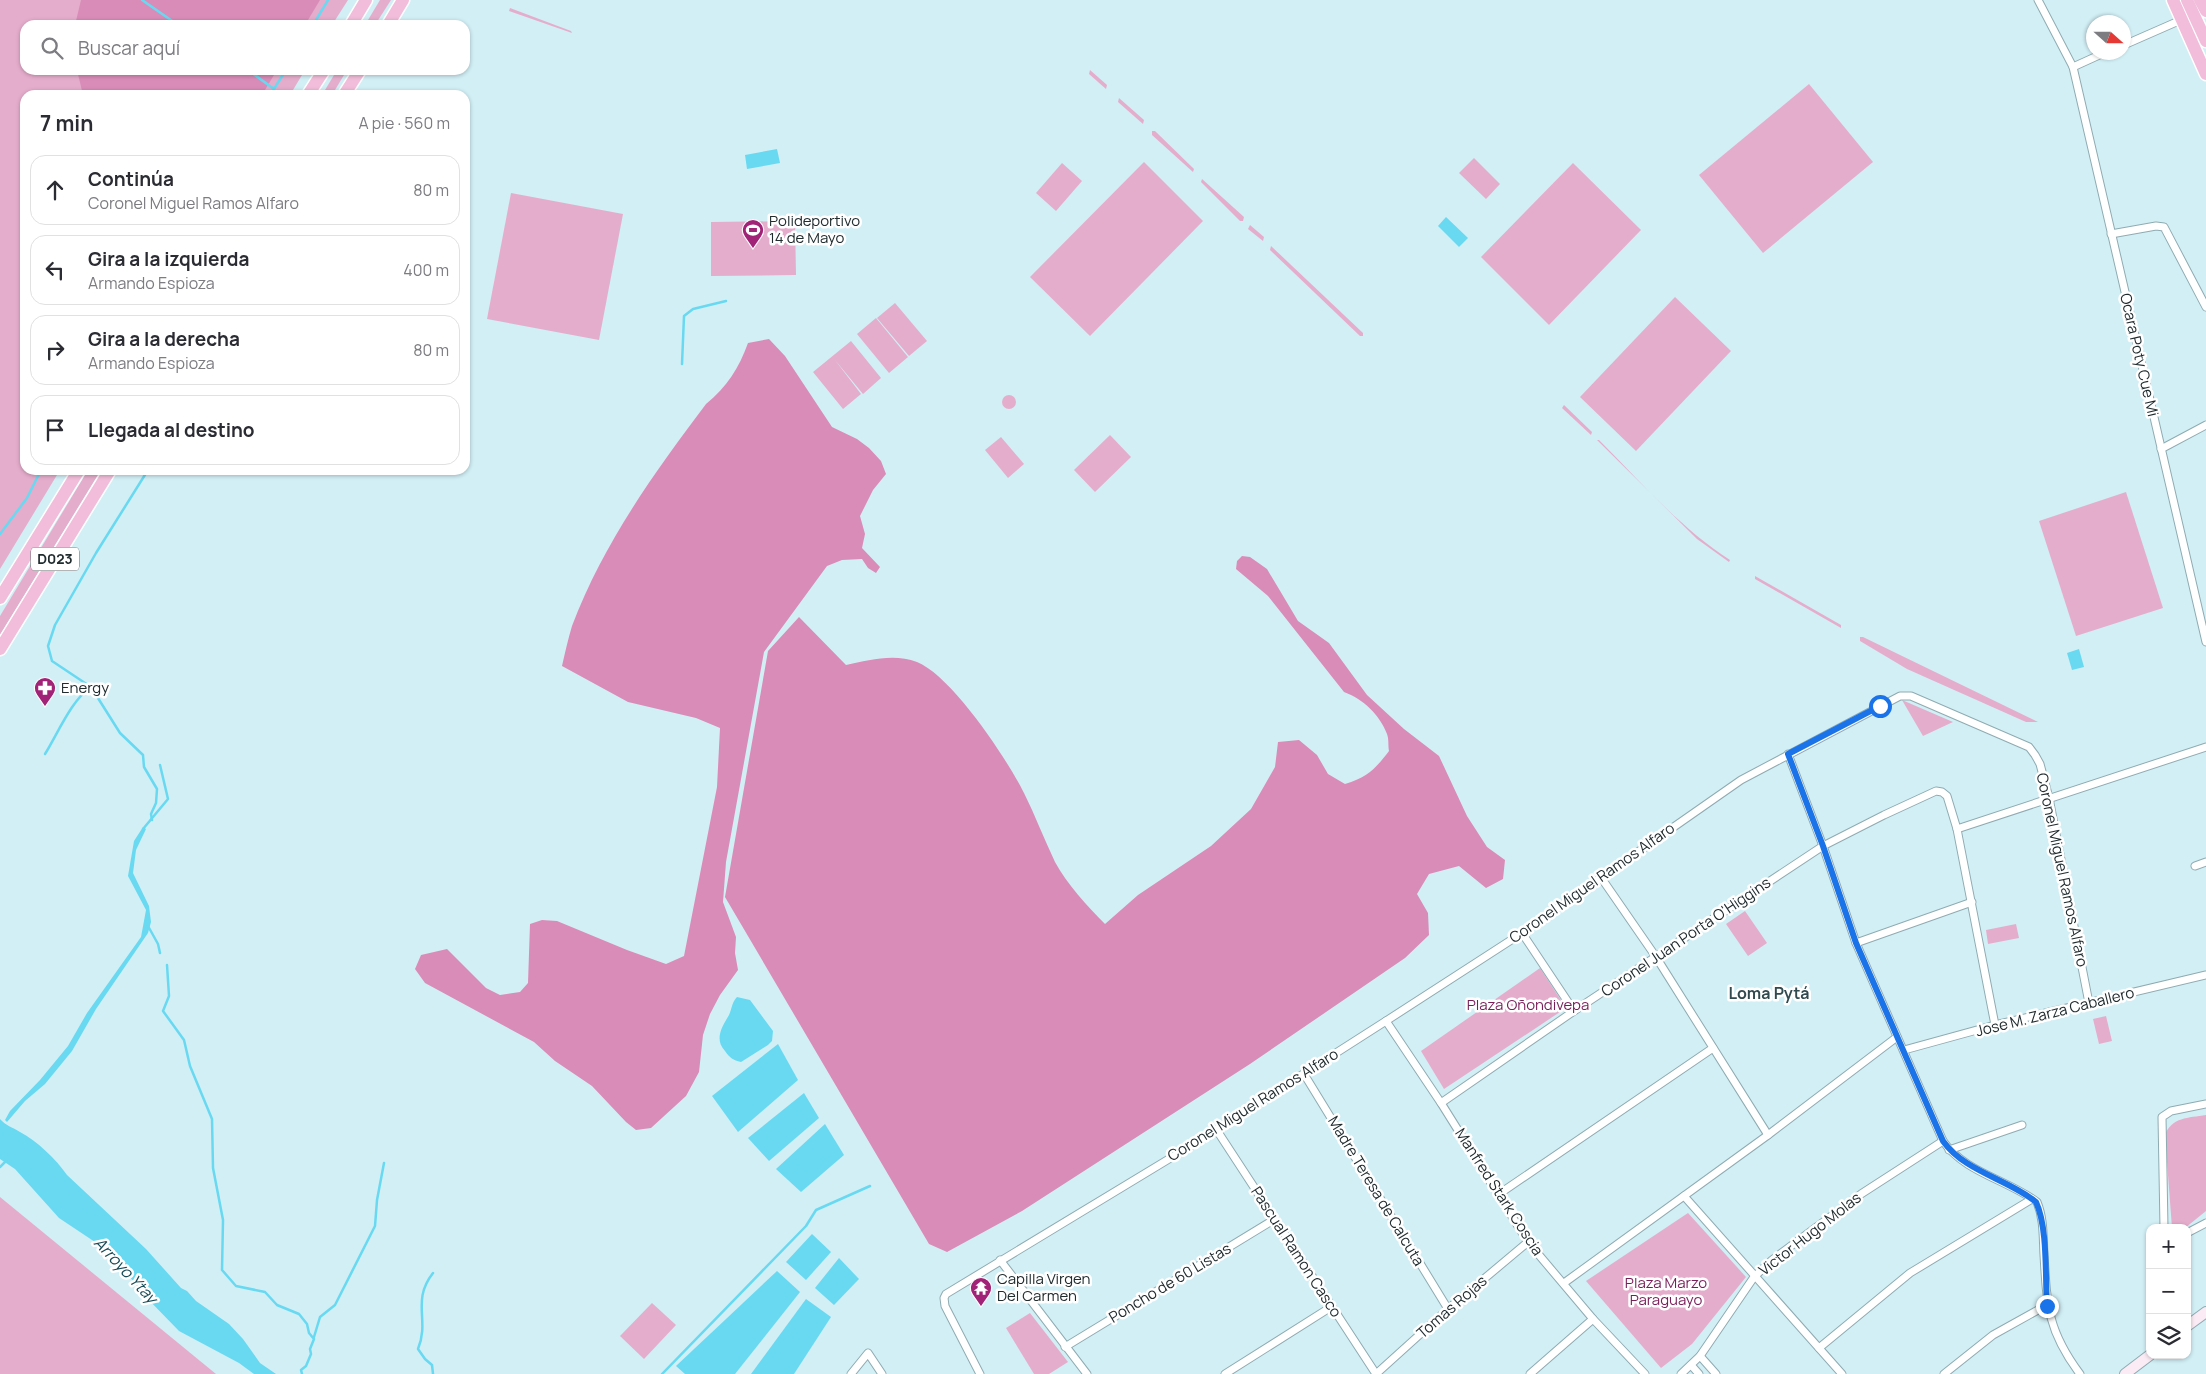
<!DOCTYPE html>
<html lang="es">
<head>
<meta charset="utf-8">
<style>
  body { margin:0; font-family:Manrope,sans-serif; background:#f7f7f7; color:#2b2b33 }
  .controls { position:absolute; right:15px; bottom:15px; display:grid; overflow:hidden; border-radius:10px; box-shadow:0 1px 4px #0004 }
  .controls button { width:45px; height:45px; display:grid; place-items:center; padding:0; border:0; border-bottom:1px solid #e1e1e2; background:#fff; color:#2b2b33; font:25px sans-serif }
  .compass { position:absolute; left:2086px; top:15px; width:45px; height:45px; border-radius:50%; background:#fff; box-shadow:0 1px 4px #0004; rotate:111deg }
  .stop { position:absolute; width:15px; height:15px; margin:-11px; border:4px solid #1a73e8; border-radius:50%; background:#fff }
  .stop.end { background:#1a73e8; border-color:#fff; box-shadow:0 1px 5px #0008 }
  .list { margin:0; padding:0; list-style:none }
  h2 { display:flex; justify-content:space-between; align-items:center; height:65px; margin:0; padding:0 20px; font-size:21px }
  h2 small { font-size:16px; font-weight:400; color:#7c7c81 }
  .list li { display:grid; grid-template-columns:32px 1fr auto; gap:15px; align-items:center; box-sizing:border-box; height:70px; margin:0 10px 10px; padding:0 10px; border:1px solid #e1e1e2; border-radius:15px }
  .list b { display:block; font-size:19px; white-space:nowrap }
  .list p { margin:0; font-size:16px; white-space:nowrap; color:#7c7c81 }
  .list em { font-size:16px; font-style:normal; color:#7c7c81 }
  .icon { flex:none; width:28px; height:28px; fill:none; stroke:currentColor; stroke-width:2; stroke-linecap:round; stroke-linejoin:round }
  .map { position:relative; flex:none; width:2206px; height:1374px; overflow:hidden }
  .search { position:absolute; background:#fff; box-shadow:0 1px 4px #0004; left:20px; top:20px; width:450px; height:55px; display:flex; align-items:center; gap:12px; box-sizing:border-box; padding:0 18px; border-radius:15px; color:#7c7c81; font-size:19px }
  .panel { position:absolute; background:#fff; box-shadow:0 1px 4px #0004; left:20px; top:90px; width:450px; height:385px; border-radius:15px }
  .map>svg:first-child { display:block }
  .green { fill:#e5adcc }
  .forest { fill:#d98cb8 }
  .water { fill:#68d9f1 }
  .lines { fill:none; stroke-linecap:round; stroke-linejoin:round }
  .stream { stroke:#68d9f1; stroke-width:2.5 }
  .street-casing { stroke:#8fabb2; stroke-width:9 }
  .secondary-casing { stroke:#8fabb2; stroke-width:12 }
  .highway-casing { stroke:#fff; stroke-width:15 }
  .street { stroke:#fff; stroke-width:7 }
  .secondary { stroke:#fbebf4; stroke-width:10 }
  .highway { stroke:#f2bdda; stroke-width:12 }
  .route { stroke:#1a73e8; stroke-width:6 }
  .labels { text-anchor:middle; stroke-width:5; stroke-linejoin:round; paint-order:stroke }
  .shield { fill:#fff; stroke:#646b6d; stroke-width:1 }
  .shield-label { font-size:14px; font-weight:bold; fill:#212c2f }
  .poi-label { font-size:15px; fill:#212c2f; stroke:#fff; text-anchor:start }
  .street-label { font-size:15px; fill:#212c2f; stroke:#fff }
  .park-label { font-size:15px; fill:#781f5a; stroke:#fff }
  .neighbourhood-label { font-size:16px; font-weight:bold; fill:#304a50; stroke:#fff }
  .water-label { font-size:16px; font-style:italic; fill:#184a55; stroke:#fff }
</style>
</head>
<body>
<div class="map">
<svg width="2206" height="1374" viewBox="0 0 2206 1374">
  <rect width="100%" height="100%" fill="#d2eff6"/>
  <!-- green -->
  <g class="green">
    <path d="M0 0H348L332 25H25V70H305L290 95H25V470H60L0 569Z"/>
    <path d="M380 0H391L375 25H365Z"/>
    <path d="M510 8 571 31 572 33 509 11Z"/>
    <path d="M337 70H347L332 95H322Z"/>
    <path d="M1090 70 1107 85 1106 89 1089 74Z"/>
    <path d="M1809 84 1873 162 1763 253 1699 175Z"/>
    <path d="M1119 98 1144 120 1143 124 1118 102Z"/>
    <path d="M1152 131H1155L1194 169 1193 172 1152 135Z"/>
    <path d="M1474 158 1500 184 1486 199 1459 173Z"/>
    <path d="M1144 162 1203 221 1090 336 1030 277Z"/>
    <path d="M1062 163 1082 181 1056 211 1036 193Z"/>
    <path d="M1573 163 1641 230 1549 325 1481 257Z"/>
    <path d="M1202 179 1244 217 1243 221H1240L1201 182Z"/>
    <path d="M511 193 623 214 599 340 487 319Z"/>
    <path d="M795 221 796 275 711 276V222Z"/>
    <path d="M1250 225 1264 237 1263 241 1248 229Z"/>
    <path d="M1271 246 1363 333V336H1360L1270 250Z"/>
    <path d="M1675 297 1731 351 1636 451 1580 397Z"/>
    <path d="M895 303 927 341 909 356 877 318Z"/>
    <path d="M876 318 908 357 889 373 857 334Z"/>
    <path d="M851 341 881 378 863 394 835 360 861 394 843 409 813 372Z"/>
    <circle cx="1009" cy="402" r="7"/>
    <path d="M1564 405 1592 432 1591 435 1562 408Z"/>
    <path d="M1110 435 1131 457 1095 492 1074 470Z"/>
    <path d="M1001 437 1024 464 1008 478 985 450Z"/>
    <path d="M1597 440H1599C1640 481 1680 528 1730 560L1729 562 1697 539Z"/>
    <path d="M88 470H101L0 635V616Z"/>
    <path d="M2126 492 2163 608 2076 636 2039 521Z"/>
    <path d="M1755 576 1841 625V628L1755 579Z"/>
    <path d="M1860 637H1863L2038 722H2026L1907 669 1860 641Z"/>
    <path d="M1902 700 1953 722 1923 736Z"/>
    <path d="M1745 911 1767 943 1748 956 1726 924Z"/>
    <path d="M2016 924 2019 938 1988 944 1986 930Z"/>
    <path d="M1540 968 1566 1008 1444 1089 1421 1051Z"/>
    <path d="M2106 1016 2112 1041 2099 1044 2093 1019Z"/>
    <path d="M2206 1115V1211L2185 1228H2172L2165 1135C2172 1117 2188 1118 2206 1115Z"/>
    <path d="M0 1197 216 1374H0Z"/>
    <path d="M1688 1213 1746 1277 1692 1344 1661 1368 1586 1281Z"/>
    <path d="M652 1303 676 1325 644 1359 620 1336Z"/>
    <path d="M1030 1313 1068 1362 1049 1374H1034L1006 1328Z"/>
  </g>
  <!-- forest -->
  <g class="forest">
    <path d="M81 0H320L305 25H75Z"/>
    <path d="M77 70H277L262 95H83Z"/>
    <path d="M769 339 785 356 832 427 857 439 869 448 881 461 886 474 873 490 860 516 865 534 862 548 880 567 876 573 868 568 862 559 842 560 827 566 764 652 726 862 723 902 736 937 735 953 738 970 720 995 710 1014 703 1035 699 1072 686 1096 651 1128 636 1130 626 1122 592 1086 555 1061 534 1042 425 983 415 969 421 955 447 949 486 988 500 995 520 992 528 983 530 924 542 920 557 921 627 950 666 964 684 956 717 787 720 728 696 718 628 702 562 666C565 653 568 639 572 626 603 544 654 473 706 404 727 387 739 368 748 343Z"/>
    <path d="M1242 556 1250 557 1267 569 1298 621 1329 643 1367 695 1404 729 1439 756 1467 816 1487 847 1505 860 1503 879 1486 888 1459 866 1429 874 1417 894 1428 913 1429 935 1405 958 1250 1064 1022 1211 947 1252 929 1244 725 897 768 651 799 617 846 665C869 660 894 653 917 662 952 676 1007 759 1024 793 1035 815 1044 839 1055 862 1067 884 1087 906 1105 924L1138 895 1211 846 1251 809 1275 767 1278 742 1299 740 1317 755 1328 774 1345 784C1368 777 1375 769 1389 751 1388 746 1389 739 1387 734 1380 715 1363 699 1344 692L1268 596 1236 569 1237 561Z"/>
  </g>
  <!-- water -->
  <g class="water">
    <path d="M777 149 780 163 747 169 745 155Z"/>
    <path d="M1446 217 1468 238 1459 247 1438 226Z"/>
    <path d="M2079 649 2084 667 2072 670 2067 653Z"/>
    <path d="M143 827 146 829 136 850 133 873 149 906 151 922 148 933 96 1009 72 1051 45 1084 25 1101 7 1122 5 1120 10 1111 40 1080 68 1046 87 1013 141 937 146 910 128 876 134 841Z"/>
    <path d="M737 997 750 1000 773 1031 772 1041 768 1045 741 1062C733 1060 730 1058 725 1051 714 1039 722 1027 729 1015 732 1008 732 1002 737 997Z"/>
    <path d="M778 1044 798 1080 738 1132 712 1096Z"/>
    <path d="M804 1093 819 1118 769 1161 748 1138Z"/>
    <path d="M0 1119C6 1126 12 1127 20 1132 37 1141 56 1159 67 1175L146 1249 181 1288 187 1291 196 1301 229 1324 243 1339 260 1363 276 1374H254L239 1363 179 1331 145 1296 110 1252 59 1218 15 1169 0 1159Z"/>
    <path d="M825 1124 844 1155 801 1192 776 1169Z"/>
    <path d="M812 1234 831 1252 806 1280 786 1262Z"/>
    <path d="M839 1258 859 1279 834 1305 815 1288Z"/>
    <path d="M777 1271 800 1292 735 1374H685L676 1366Z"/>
    <path d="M806 1299 831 1317 794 1374H751Z"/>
  </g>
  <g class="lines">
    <!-- stream -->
    <g class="stream">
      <path d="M142 0 178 25"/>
      <path d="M313 25 328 0"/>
      <path d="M248 70 274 89"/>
      <path d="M270 95 286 70"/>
      <path d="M682 364 684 316 693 309 726 301"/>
      <path d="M148 470 96 553 55 625 48 646 52 661 91 687 120 733 143 755 144 767 157 789 156 803 151 814 152 820"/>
      <path d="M0 534 27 498 41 470"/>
      <path d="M45 754C57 735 72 699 91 687"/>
      <path d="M143 829 168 799 160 765"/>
      <path d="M148 926 158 944 160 953"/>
      <path d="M167 965 169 996 163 1011 184 1040 190 1066 212 1119 213 1168 223 1220 222 1270 236 1286 265 1292 277 1305 299 1314 307 1324 309 1333 314 1339 310 1349 311 1354 306 1366 301 1370 302 1374"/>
      <path d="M0 1167 6 1161"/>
      <path d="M433 1273C411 1301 430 1320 418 1349L425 1359 432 1365 433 1374"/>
      <path d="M314 1337 320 1317 335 1305 375 1226 377 1200 384 1163"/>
      <path d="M662 1374 806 1226 816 1210 870 1186"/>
    </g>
    <!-- street casing -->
    <g class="street-casing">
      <g id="street">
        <path d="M2038 0 2073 67 2206 642"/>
        <path d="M2124 45 2181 20"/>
        <path d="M2073 67 2106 52"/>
        <path d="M2111 234 2156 226 2164 227 2206 307"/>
        <path d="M2161 449 2206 425"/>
        <path d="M1788 754 1823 846 1856 943 1943 1141C1964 1172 2008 1180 2037 1202 2044 1219 2043 1237 2044 1255 2047 1307 2048 1331 2080 1374"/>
        <path d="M1957 829 2206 747"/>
        <path d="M2195 866 2206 862"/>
        <path d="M1600 876 1656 957 1768 1135"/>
        <path d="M1522 933 1574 1011"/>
        <path d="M1856 943 1972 902"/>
        <path d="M1386 1021 1441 1103 1528 1242 1593 1319 1645 1374"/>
        <path d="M1904 1050 1995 1025 2206 975"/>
        <path d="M1304 1074 1448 1309"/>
        <path d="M1441 1103 1574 1011 1823 846 1884 815 1936 791 1942 792 1947 796 1957 829 1995 1025"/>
        <path d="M1216 1129 1376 1374"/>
        <path d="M1949 1150 2022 1125"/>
        <path d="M1499 1194 1713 1048"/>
        <path d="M1684 1196 1842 1374"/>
        <path d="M2164 1228 2162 1117 2171 1111 2206 1104"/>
        <path d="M2187 1233 2206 1223"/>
        <path d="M1000 1260 1087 1374"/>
        <path d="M1564 1283 1768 1135 1897 1037"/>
        <path d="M1065 1347 1275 1219"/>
        <path d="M1819 1348 1910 1273 2032 1199"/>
        <path d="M1700 1356 1716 1374"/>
        <path d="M1691 1365 1699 1374"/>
        <path d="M851 1374 868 1353 882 1374"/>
        <path d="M980 1374 945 1306 944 1298 946 1294 1197 1142 1386 1021 1522 933 1741 780 1900 696H1911L2029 747 2035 755 2040 764 2049 798 2089 1003"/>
        <path d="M1225 1374 1331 1307"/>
        <path d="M1376 1374 1448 1309 1528 1242"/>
        <path d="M1530 1374 1593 1319"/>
        <path d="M1681 1374 1700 1356 1754 1277 1772 1260 1861 1194 1943 1141"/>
        <path d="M1944 1374 1993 1335 2047 1305"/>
      </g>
    </g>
    <!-- secondary casing -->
    <g class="secondary-casing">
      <g id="secondary">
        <path d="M2187 1326 2206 1312"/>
        <path d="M2125 1374 2150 1355"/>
      </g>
    </g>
    <!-- highway casing -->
    <g class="highway-casing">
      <g id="highway">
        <path d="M2173 0 2206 74"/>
        <path d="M2187 0 2206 41"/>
        <path d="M2200 0 2206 11"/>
        <path d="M351 25 366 0"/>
        <path d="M388 25 403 0"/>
        <path d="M308 95 324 70"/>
        <path d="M344 95 360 70"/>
        <path d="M0 598 79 470"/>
        <path d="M0 649 110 470"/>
      </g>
    </g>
    <!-- street -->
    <use href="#street" class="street"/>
    <!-- secondary -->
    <use href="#secondary" class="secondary"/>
    <!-- highway -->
    <use href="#highway" class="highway"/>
  </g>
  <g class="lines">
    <!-- route -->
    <path class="route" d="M1880 706 1788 754 1823 846 1856 943 1943 1141C1965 1172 2008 1179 2036 1202 2048 1228 2045 1276 2047 1306"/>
  </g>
  <!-- icons -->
  <defs>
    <g id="stadium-pin" transform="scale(1.125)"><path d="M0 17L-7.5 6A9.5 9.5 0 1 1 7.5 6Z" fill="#a12377" stroke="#fff"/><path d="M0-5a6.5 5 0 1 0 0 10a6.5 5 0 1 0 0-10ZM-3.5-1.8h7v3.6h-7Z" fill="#fff"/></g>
    <g id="pharmacy-pin" transform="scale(1.125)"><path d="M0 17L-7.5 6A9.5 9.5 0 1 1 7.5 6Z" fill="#a12377" stroke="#fff"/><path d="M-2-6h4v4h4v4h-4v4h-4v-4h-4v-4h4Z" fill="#fff"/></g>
    <g id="temple-pin" transform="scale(1.125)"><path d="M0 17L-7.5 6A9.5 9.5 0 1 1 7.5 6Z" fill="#a12377" stroke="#fff"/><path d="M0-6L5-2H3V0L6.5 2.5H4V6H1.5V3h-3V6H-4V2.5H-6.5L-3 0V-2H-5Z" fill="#fff"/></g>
  </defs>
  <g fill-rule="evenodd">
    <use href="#stadium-pin" x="753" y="230"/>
    <use href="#pharmacy-pin" x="45" y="688"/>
    <use href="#temple-pin" x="981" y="1288"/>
  </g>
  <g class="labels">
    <!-- shield labels -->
    <rect class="shield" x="31" y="547.5" width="48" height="23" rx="4"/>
    <g class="shield-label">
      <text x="55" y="564">D023</text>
    </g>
    <!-- poi labels -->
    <g class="poi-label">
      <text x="769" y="226">Polideportivo<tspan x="769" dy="17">14 de Mayo</tspan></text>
      <text x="61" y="693">Energy</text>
      <text x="997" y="1284">Capilla Virgen<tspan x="997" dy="17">Del Carmen</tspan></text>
    </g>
    <!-- street labels -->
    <g class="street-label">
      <text transform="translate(2139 355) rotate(77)" y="5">Ocara Poty Cue Mi</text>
      <text transform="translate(2062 870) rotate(78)" y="5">Coronel Miguel Ramos Alfaro</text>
      <text transform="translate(1592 883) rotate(-35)" y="5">Coronel Miguel Ramos Alfaro</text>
      <text transform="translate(1686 937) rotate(-34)" y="5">Coronel Juan Porta O'Higgins</text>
      <text transform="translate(2055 1012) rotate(-14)" y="5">Jose M. Zarza Caballero</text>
      <text transform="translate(1253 1105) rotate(-32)" y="5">Coronel Miguel Ramos Alfaro</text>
      <text transform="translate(1376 1191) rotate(59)" y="5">Madre Teresa de Calcuta</text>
      <text transform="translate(1499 1192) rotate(57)" y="5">Manfred Stark Coscia</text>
      <text transform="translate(1810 1234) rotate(-38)" y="5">Victor Hugo Molas</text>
      <text transform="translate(1296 1252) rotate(57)" y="5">Pascual Ramon Casco</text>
      <text transform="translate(1170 1283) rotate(-31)" y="5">Poncho de 60 Listas</text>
      <text transform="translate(1452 1307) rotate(-41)" y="5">Tomas Rojas</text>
    </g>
    <!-- park labels -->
    <g class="park-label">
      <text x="1528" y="1010">Plaza Oñondivepa</text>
      <text x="1666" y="1288">Plaza Marzo<tspan x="1666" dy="17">Paraguayo</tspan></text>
    </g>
    <!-- neighbourhood labels -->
    <g class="neighbourhood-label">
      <text x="1769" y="999">Loma Pytá</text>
    </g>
    <!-- water labels -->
    <g class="water-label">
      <text transform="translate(126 1270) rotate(47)" y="6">Arroyo Ytay</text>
    </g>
  </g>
</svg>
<div class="controls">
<button>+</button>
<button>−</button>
<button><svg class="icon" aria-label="layers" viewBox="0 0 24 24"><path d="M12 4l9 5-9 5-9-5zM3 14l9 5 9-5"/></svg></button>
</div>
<svg class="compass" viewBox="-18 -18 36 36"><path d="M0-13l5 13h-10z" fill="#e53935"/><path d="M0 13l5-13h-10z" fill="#7c7c81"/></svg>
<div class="stop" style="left:1880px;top:706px"></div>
<div class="stop end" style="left:2047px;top:1306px"></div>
<div class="search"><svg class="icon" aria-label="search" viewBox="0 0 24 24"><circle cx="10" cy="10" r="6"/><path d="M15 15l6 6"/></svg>Buscar aquí</div>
<section class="panel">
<h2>7 min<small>A pie · 560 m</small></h2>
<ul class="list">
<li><svg class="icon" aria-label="ahead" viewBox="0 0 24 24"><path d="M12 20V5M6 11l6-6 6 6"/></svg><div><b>Continúa</b><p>Coronel Miguel Ramos Alfaro</p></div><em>80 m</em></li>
<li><svg class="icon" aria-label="left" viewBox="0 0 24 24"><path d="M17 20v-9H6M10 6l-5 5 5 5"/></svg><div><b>Gira a la izquierda</b><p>Armando Espioza</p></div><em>400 m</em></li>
<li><svg class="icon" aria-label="right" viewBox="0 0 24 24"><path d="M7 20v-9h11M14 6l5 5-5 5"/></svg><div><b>Gira a la derecha</b><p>Armando Espioza</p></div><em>80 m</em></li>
<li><svg class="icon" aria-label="arrive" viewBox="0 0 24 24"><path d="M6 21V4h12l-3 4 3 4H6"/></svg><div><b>Llegada al destino</b></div></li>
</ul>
</section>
</div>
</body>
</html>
